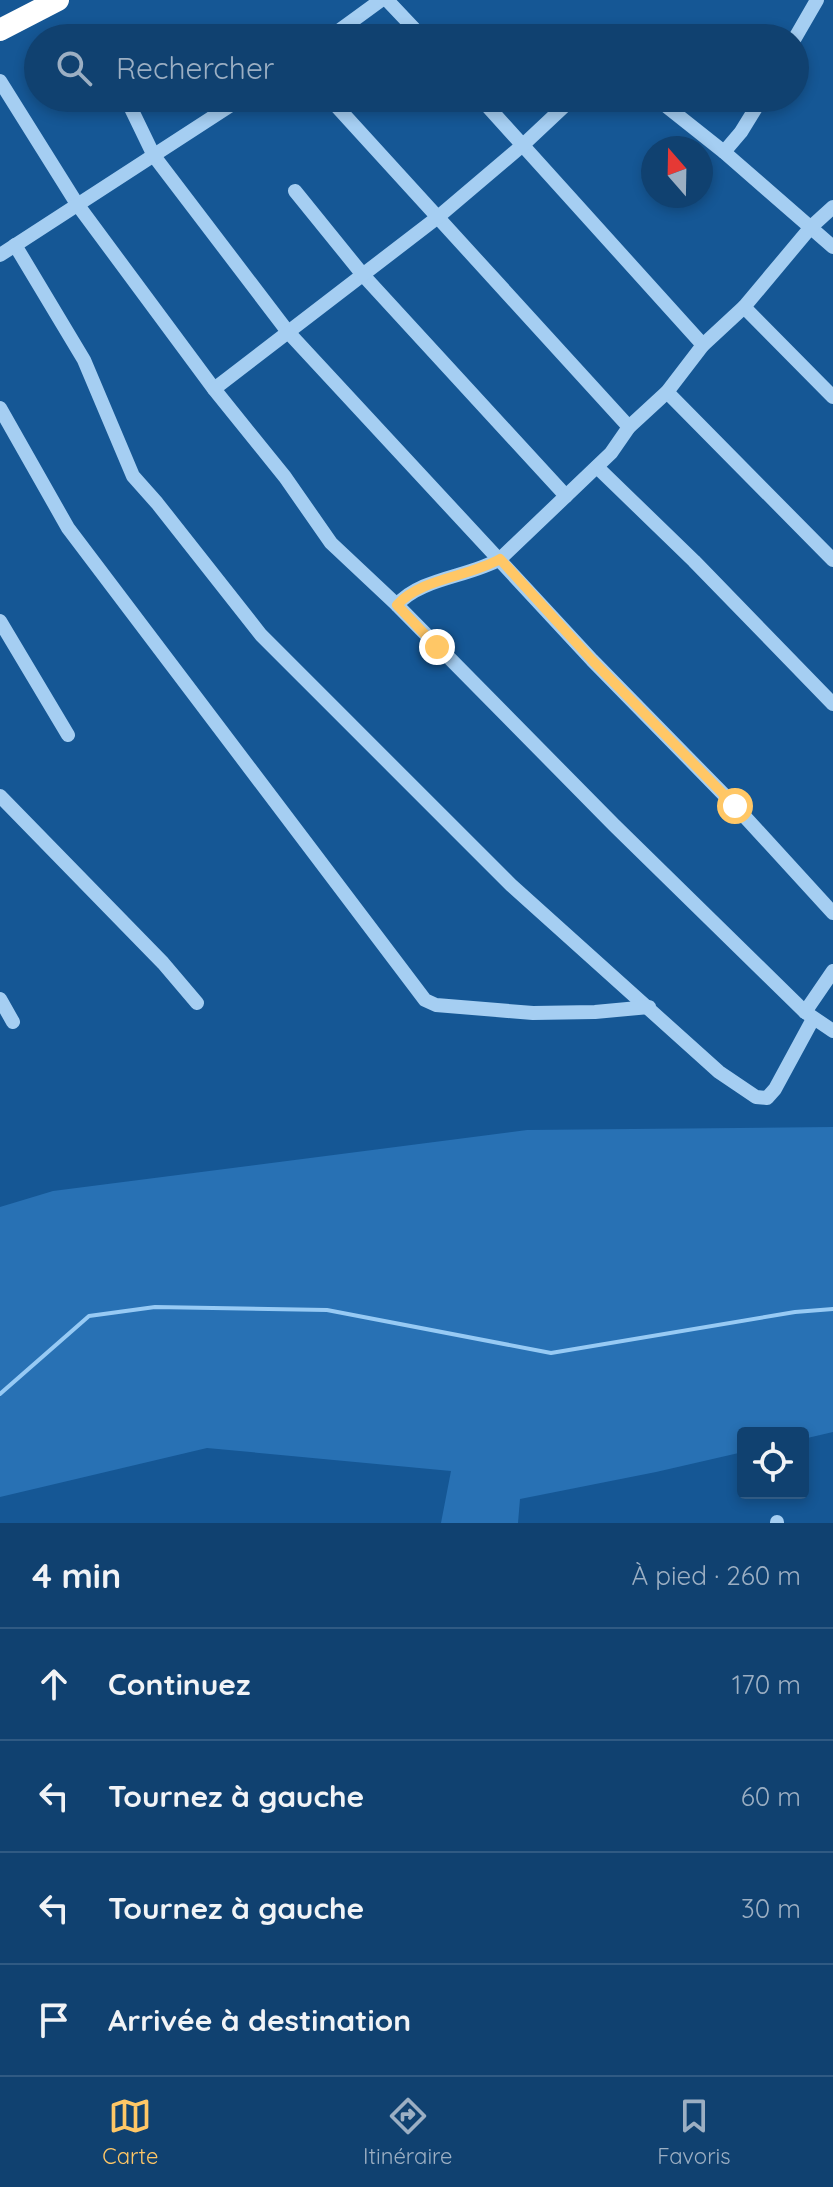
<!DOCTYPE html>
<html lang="fr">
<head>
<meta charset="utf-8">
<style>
  body { margin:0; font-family:Quicksand,sans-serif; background:#1e4c78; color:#f1f3f6 }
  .controls { position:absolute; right:24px; bottom:24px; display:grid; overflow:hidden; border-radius:8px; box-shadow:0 4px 12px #0003 }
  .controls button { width:72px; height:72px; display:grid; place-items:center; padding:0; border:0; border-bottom:2px solid #305a83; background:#104170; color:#f1f3f6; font:40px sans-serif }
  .compass { position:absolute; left:641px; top:136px; width:72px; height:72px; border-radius:50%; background:#104170; box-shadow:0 4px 12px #0003; rotate:340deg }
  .stop { position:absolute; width:24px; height:24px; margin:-18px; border:6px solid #ffc766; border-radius:50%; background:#fff }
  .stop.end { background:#ffc766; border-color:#fff; box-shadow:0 2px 8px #0008 }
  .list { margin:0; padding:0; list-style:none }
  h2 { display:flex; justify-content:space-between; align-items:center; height:104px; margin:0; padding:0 32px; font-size:34px }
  h2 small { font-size:26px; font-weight:400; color:#9cafc3 }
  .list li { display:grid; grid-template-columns:52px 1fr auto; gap:24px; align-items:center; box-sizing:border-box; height:112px; padding:0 32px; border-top:2px solid #305a83 }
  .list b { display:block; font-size:30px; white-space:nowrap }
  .list em { font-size:26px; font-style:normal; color:#9cafc3 }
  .icon { flex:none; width:44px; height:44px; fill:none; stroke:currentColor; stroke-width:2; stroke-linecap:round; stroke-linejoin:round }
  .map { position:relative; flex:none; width:833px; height:1523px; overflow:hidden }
  .search { position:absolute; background:#104170; box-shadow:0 4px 12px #0003; left:24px; right:24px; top:24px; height:88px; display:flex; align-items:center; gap:20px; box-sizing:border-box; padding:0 28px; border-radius:44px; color:#9cafc3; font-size:30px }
  .sheet { height:552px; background:#104170 }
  nav { display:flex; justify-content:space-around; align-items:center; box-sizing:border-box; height:112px; border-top:2px solid #305a83; background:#104170; font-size:22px; color:#9cafc3 }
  nav a { display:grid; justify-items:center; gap:4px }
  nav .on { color:#ffc766 }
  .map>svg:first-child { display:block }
  .green { fill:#2871b4 }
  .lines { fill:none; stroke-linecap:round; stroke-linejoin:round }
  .stream { stroke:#97caf4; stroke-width:4 }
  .minor { stroke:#a5cef2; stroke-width:14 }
  .highway { stroke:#fff; stroke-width:22 }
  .route { stroke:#ffc766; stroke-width:10 }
</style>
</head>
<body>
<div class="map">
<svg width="833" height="1523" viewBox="0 0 833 1523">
  <rect width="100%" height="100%" fill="#155795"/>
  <!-- green -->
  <path class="green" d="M833 1127V1432L803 1439V1433H743V1452L656 1472 520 1499 518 1523H441L451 1471 207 1448 0 1497V1207L53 1191 527 1130Z"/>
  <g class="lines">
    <!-- stream -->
    <path class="stream" d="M0 1394 89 1316 155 1307 327 1310 551 1353 795 1312 833 1309"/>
    <!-- minor -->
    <g class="minor">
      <path d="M387 0 423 38"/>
      <path d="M557 33 565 38"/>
      <path d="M329 38 381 0"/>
      <path d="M795 38 817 0"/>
      <path d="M0 81 77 204 214 389 285 477 331 543 397 605 614 825 805 1012 833 1031"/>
      <path d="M126 98 154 156 288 332 592 660 735 806 833 913"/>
      <path d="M329 98 629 427"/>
      <path d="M480 98 703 345"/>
      <path d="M656 98 724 152 833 247"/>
      <path d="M724 152 741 132 762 98"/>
      <path d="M295 191 363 275 566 496"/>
      <path d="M15 245 84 360 133 476 157 503 261 635 511 885 719 1072 756 1097 767 1098 775 1089 813 1019"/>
      <path d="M0 255 242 98"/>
      <path d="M744 307 833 397"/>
      <path d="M214 389 438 217 524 144 573 98"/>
      <path d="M667 392 833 560"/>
      <path d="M0 408 68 528 425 1000 436 1005 533 1013 595 1012 649 1007"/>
      <path d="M597 467 694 561 833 704"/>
      <path d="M397 605C420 578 469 577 500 559L611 453 629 427 667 392 703 345 744 307 811 227 833 207"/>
      <path d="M0 621 68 735"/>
      <path d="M0 796 163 963 197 1003"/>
      <path d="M0 999 13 1022"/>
      <path d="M805 1012 833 971"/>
      <path d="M777 1522V1523"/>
    </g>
    <!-- highway -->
    <path class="highway" d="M0 30 58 0"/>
  </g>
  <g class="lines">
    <!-- route -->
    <path class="route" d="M437 647 397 605C421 578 469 577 500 559L592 660 735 806"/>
  </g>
</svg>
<div class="controls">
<button><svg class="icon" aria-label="locate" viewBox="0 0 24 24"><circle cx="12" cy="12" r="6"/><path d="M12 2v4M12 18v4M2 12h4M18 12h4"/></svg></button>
</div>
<svg class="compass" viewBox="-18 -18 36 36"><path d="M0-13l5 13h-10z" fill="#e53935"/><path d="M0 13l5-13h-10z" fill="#9cafc3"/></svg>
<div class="stop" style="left:735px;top:806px"></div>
<div class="stop end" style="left:437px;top:647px"></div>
<div class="search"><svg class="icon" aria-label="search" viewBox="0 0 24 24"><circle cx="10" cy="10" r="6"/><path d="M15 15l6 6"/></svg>Rechercher</div>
</div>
<section class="sheet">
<h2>4 min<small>À pied · 260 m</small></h2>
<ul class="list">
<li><svg class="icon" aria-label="ahead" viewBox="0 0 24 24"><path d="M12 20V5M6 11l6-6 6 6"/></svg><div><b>Continuez</b></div><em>170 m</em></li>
<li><svg class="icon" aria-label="left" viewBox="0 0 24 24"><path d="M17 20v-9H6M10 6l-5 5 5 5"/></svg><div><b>Tournez à gauche</b></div><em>60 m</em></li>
<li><svg class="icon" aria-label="left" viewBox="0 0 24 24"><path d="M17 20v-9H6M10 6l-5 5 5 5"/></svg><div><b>Tournez à gauche</b></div><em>30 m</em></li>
<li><svg class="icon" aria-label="arrive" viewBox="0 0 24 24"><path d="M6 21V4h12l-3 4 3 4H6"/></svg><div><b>Arrivée à destination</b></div></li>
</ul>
</section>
<nav>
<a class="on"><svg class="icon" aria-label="map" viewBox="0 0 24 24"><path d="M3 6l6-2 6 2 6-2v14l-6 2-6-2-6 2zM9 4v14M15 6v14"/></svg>Carte</a>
<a><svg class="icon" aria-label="directions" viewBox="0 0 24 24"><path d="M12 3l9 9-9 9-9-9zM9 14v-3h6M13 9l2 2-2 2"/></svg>Itinéraire</a>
<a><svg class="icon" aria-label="saved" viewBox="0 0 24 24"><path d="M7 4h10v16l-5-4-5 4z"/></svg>Favoris</a>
</nav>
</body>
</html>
